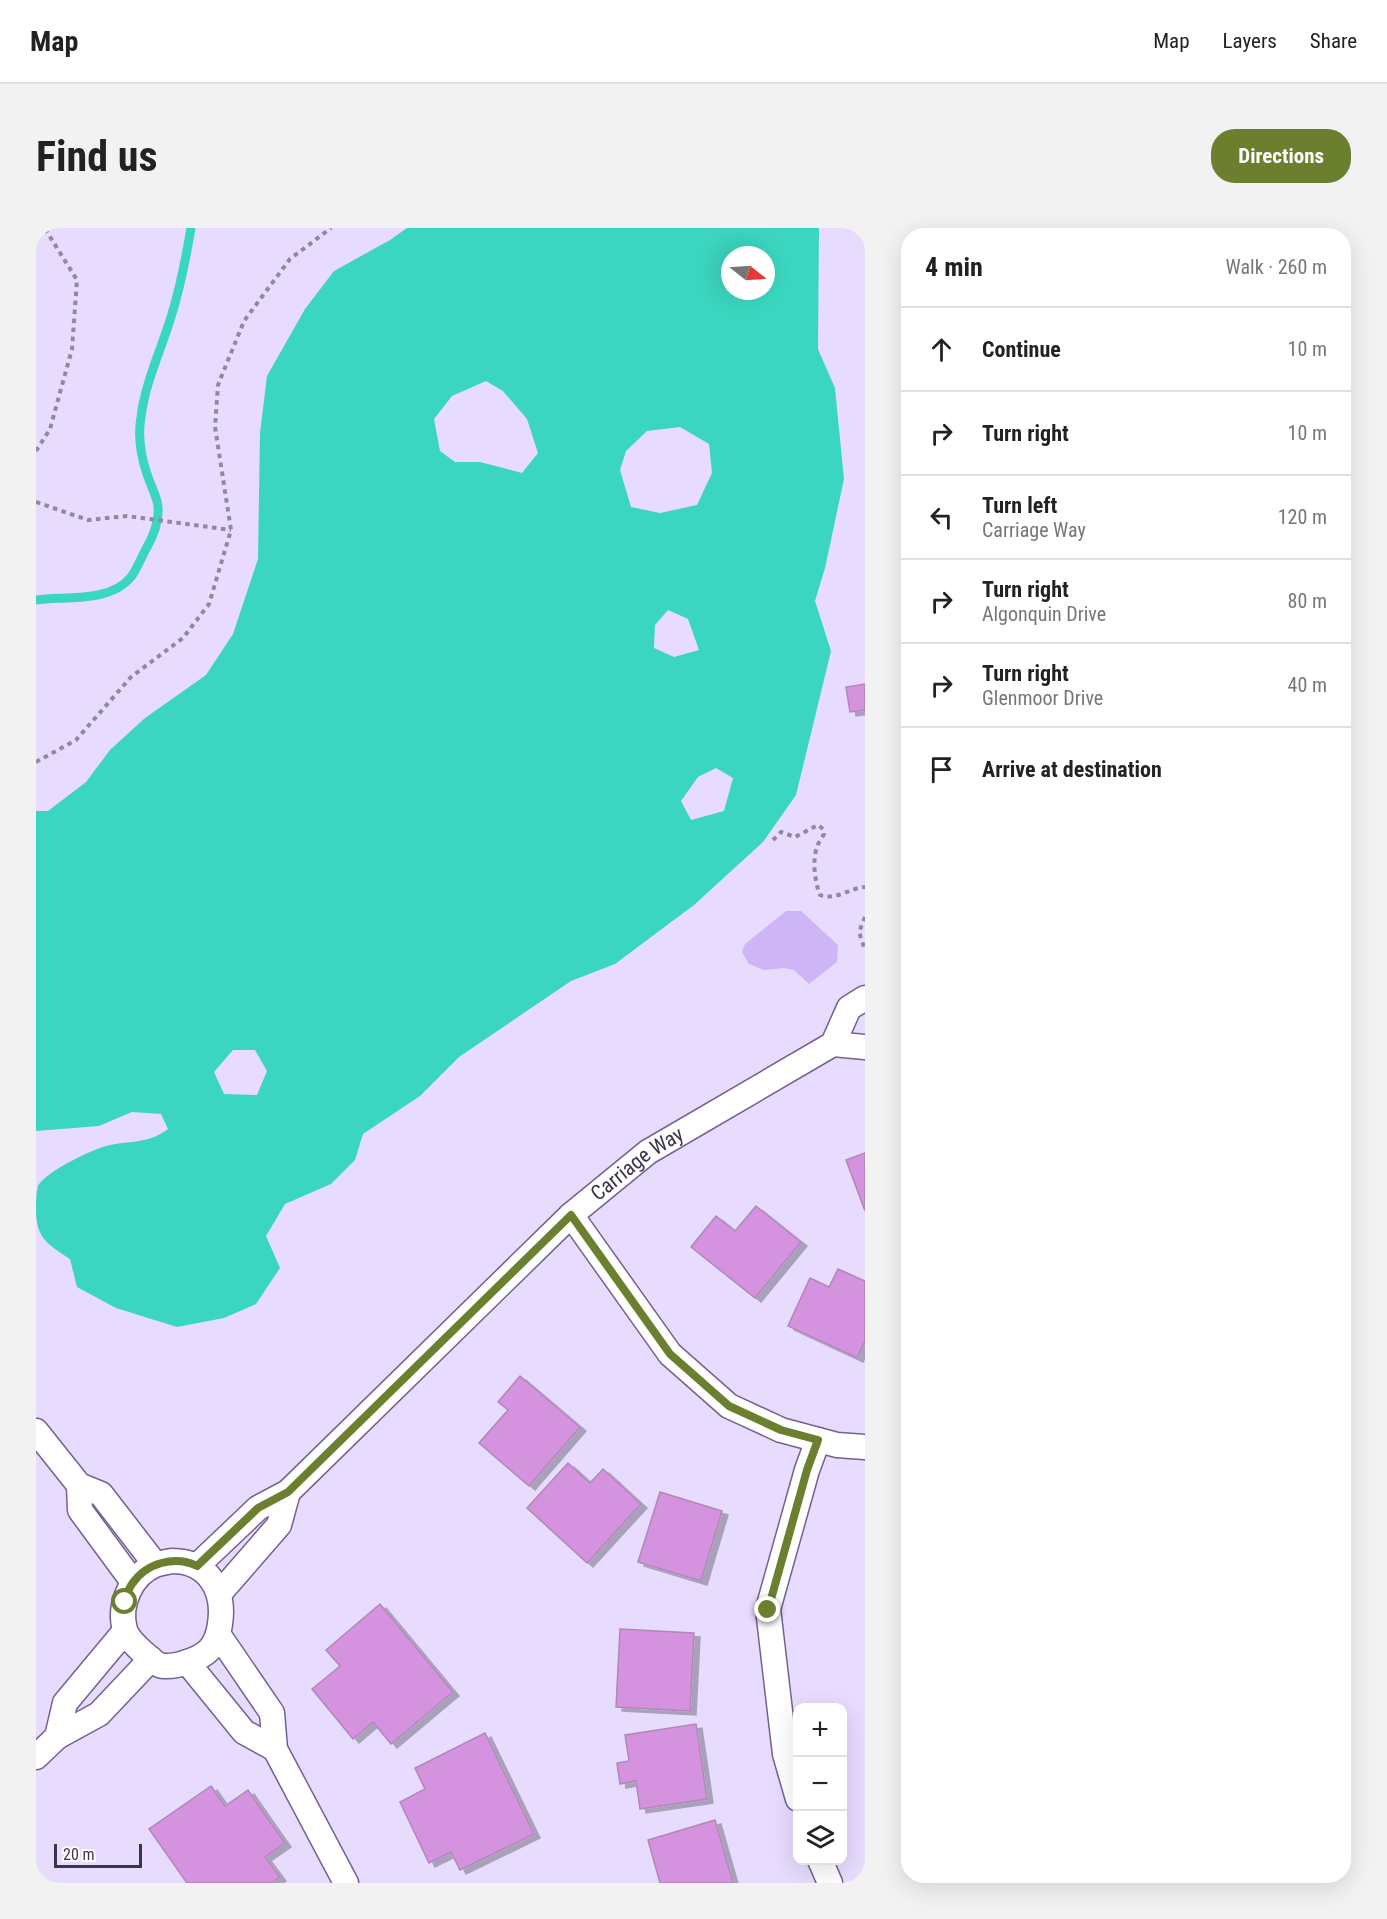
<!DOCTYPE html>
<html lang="en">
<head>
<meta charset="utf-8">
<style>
  body { margin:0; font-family:"Roboto Condensed",sans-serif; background:#f2f2f2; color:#222 }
  .controls { position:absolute; right:18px; bottom:18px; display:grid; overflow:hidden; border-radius:12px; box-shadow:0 6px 24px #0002 }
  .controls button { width:54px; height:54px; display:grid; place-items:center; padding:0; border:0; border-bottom:2px solid #e0e0e0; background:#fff; color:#222; font:30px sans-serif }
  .compass { position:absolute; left:685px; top:18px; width:54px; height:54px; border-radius:50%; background:#fff; box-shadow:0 6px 24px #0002; rotate:107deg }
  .scale { position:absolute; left:18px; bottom:15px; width:88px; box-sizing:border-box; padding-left:6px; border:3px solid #3c344a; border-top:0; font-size:16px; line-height:21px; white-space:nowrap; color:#3c344a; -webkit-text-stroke:4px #fff; paint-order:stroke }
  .stop { position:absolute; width:18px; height:18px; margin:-14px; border:4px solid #6c7f2f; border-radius:50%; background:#fff }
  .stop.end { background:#6c7f2f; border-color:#fff; box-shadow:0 2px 6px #0008 }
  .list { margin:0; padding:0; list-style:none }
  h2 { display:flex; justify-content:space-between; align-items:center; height:78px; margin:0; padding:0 24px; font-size:26px }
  h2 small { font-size:20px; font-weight:400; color:#767676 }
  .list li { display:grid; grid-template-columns:39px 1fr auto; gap:18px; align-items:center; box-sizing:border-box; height:84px; padding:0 24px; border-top:2px solid #e0e0e0 }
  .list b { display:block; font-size:22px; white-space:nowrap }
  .list p { margin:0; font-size:20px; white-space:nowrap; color:#767676 }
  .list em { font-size:20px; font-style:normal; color:#767676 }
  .icon { flex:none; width:33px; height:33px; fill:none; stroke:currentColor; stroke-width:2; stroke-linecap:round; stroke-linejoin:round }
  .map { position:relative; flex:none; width:829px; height:1655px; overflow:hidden; border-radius:24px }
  header { display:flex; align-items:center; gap:36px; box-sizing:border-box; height:84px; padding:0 30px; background:#fff; border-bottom:2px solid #e0e0e0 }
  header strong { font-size:28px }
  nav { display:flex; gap:33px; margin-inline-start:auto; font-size:21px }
  .intro { display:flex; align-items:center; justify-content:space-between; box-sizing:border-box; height:144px; padding:0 36px }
  h1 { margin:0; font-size:42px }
  .button { padding:15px 27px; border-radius:24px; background:#6c7f2f; color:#fff; font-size:21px; font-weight:700 }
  main { display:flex; gap:36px; padding:0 36px }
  aside { flex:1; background:#fff; border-radius:24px; box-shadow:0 6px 24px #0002 }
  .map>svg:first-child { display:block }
  .green { fill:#ceb6f6 }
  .water { fill:#3bd6c0; fill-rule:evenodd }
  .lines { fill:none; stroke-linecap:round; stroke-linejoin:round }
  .stream { stroke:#3bd6c0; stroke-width:9 }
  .building { fill:#d492df; stroke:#b088b7; stroke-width:1.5; filter:url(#shadow) }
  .street-casing { stroke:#746093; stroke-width:27 }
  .path { stroke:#9187a3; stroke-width:4; stroke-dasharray:4.5 4.5; stroke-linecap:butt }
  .street { stroke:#fff; stroke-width:24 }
  .route { stroke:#6c7f2f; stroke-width:8 }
  .labels { text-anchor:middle; stroke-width:4.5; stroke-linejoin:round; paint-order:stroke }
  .street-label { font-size:21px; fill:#3c344a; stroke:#fff }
</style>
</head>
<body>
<header>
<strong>Map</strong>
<nav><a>Map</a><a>Layers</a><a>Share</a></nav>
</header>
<div class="intro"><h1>Find us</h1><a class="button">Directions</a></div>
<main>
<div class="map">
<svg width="829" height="1655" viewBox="0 0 829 1655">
  <defs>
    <filter id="shadow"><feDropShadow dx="6" dy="4" stdDeviation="0" flood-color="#0004"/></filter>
  </defs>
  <rect width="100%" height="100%" fill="#e7dbfe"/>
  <!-- green -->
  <path class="green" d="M750 683H765L802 717 801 734 773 756 758 742 748 740 728 742 713 736 706 724 709 716Z"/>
  <!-- water -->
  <path class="water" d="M371 0H783L782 121 799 160 808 251 789 340 779 373 795 423 760 567 727 614 658 677 579 736 535 753 423 829 384 868 327 906 319 932 295 956 249 976 230 1008 244 1040 220 1076 188 1090 141 1099 80 1080 41 1059 34 1031C11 1016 0 1010 0 981 0 973 0 965 2 958 9 944 55 922 70 918 93 912 111 917 132 901L125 886 96 884 63 898 0 903V583H12L50 554 74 522 109 490 170 447 197 406 222 331 224 205 231 148 269 81 298 43 354 12ZM694 27H730V63H694ZM450 153 467 163 491 191 502 225 486 245 444 234H419L404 223 398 191 416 168ZM644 199 673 216 676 245 661 277 624 285 595 279 584 242 590 223 611 203ZM632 382 652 391 663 422 638 429 618 420 619 397ZM680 540 697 550 688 583 655 592 645 573 662 549ZM197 822H219L231 843 221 867 188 866 178 844Z"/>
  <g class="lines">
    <!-- stream -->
    <path class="stream" d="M0 372C29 368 74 375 95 349 101 341 105 330 110 321 118 307 125 289 121 273 118 263 113 253 110 243 105 227 102 206 105 189 109 155 125 122 135 89 144 60 150 30 155 0"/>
  </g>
  <!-- building -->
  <g class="building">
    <path d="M829 456V482L814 484 810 459Z"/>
    <path d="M829 925V983L810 932Z"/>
    <path d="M720 978 765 1014 719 1070 655 1019 680 988 699 1003Z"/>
    <path d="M802 1041 829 1053V1113L821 1130 752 1098 774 1050 793 1059Z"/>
    <path d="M484 1148 544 1199 493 1258 443 1215 472 1182 462 1174Z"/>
    <path d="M532 1235 554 1255 567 1241 605 1276 551 1335 491 1280Z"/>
    <path d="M624 1264 686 1283 665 1353 602 1334Z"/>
    <path d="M344 1376 417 1464 355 1516 337 1494 317 1511 276 1461 304 1438 290 1422Z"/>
    <path d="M584 1401 658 1405 654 1483 580 1479Z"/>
    <path d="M660 1496 671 1571 604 1581 600 1553 584 1556 581 1535 593 1533 589 1507Z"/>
    <path d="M449 1505 498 1606 424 1642 415 1624 393 1635 364 1574 389 1561 379 1540Z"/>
    <path d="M175 1558 189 1578 212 1562 249 1615 229 1629 244 1649 235 1655H151L113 1601Z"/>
    <path d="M679 1592 697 1655H624L612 1612Z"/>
  </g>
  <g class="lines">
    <!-- street casing -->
    <g class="street-casing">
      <g id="street">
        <path d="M797 816 829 819"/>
        <path d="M535 987 634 1126 693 1178 745 1202 801 1217 829 1219"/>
        <path d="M0 1203 43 1257 65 1266 119 1336"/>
        <path d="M43 1257 44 1282 97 1354"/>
        <path d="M136 1333C173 1333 189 1363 184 1396 183 1404 180 1414 174 1421 165 1431 141 1439 128 1438 121 1438 115 1431 109 1426 102 1420 92 1411 89 1402 82 1377 95 1347 119 1337 124 1335 131 1334 136 1333Z"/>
        <path id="s1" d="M161 1338 222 1280 252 1264 535 987 612 924 797 816 813 780 829 770"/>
        <path d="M183 1366 243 1297 252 1264"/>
        <path d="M182 1406 236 1485 239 1521 310 1655"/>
        <path d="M151 1434 208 1504 239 1521"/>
        <path d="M21 1509 29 1475 89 1403"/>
        <path d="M0 1529 21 1509 63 1486 115 1431"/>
        <path d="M762 1571 749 1526 732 1381 771 1242 782 1212"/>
        <path d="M784 1632 794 1655"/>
      </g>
    </g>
    <!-- path -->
    <g class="path">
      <path d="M0 223 14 201 36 121 41 52 11 4 6 0"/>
      <path d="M0 274 52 292 91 288 195 302"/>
      <path d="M0 534 40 512 95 449 147 410 173 376 195 302 179 199 182 157 208 93 254 31 295 0"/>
      <path d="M737 612 745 604 759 609 782 597 787 601 788 606C786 610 782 615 781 619 776 632 779 655 784 667 800 673 813 660 829 659"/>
      <path d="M829 689 823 704 829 722"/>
    </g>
    <!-- street -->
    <use href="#street" class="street"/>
  </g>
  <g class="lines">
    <!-- route -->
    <path class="route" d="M89 1374C91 1368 92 1361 96 1356 110 1335 139 1327 161 1338L222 1280 252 1264 535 987 634 1126 693 1178 745 1202 782 1212 771 1242 732 1382"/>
  </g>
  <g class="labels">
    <!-- street labels -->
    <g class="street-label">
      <text dy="7" stroke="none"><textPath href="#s1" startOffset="598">Carriage Way</textPath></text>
    </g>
  </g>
</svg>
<div class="controls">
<button>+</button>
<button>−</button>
<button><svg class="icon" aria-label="layers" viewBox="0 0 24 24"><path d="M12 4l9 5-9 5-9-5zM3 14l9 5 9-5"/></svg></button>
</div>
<svg class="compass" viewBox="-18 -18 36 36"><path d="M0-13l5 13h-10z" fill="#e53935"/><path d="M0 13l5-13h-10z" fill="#767676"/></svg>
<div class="scale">20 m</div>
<div class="stop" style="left:89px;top:1374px"></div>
<div class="stop end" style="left:732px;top:1382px"></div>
</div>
<aside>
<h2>4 min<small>Walk · 260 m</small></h2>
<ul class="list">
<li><svg class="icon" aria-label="ahead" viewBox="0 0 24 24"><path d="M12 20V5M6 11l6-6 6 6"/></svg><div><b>Continue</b></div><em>10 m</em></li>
<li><svg class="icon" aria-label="right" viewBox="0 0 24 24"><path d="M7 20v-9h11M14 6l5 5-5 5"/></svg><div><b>Turn right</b></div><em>10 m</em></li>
<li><svg class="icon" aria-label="left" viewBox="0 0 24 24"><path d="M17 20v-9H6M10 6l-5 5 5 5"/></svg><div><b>Turn left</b><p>Carriage Way</p></div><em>120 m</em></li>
<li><svg class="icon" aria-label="right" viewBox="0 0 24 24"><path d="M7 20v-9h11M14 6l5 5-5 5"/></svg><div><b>Turn right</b><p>Algonquin Drive</p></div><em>80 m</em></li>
<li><svg class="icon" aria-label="right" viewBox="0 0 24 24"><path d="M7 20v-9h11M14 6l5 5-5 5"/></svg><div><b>Turn right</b><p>Glenmoor Drive</p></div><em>40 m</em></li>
<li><svg class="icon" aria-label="arrive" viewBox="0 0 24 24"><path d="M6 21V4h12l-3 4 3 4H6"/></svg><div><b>Arrive at destination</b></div></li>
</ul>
</aside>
</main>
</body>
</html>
